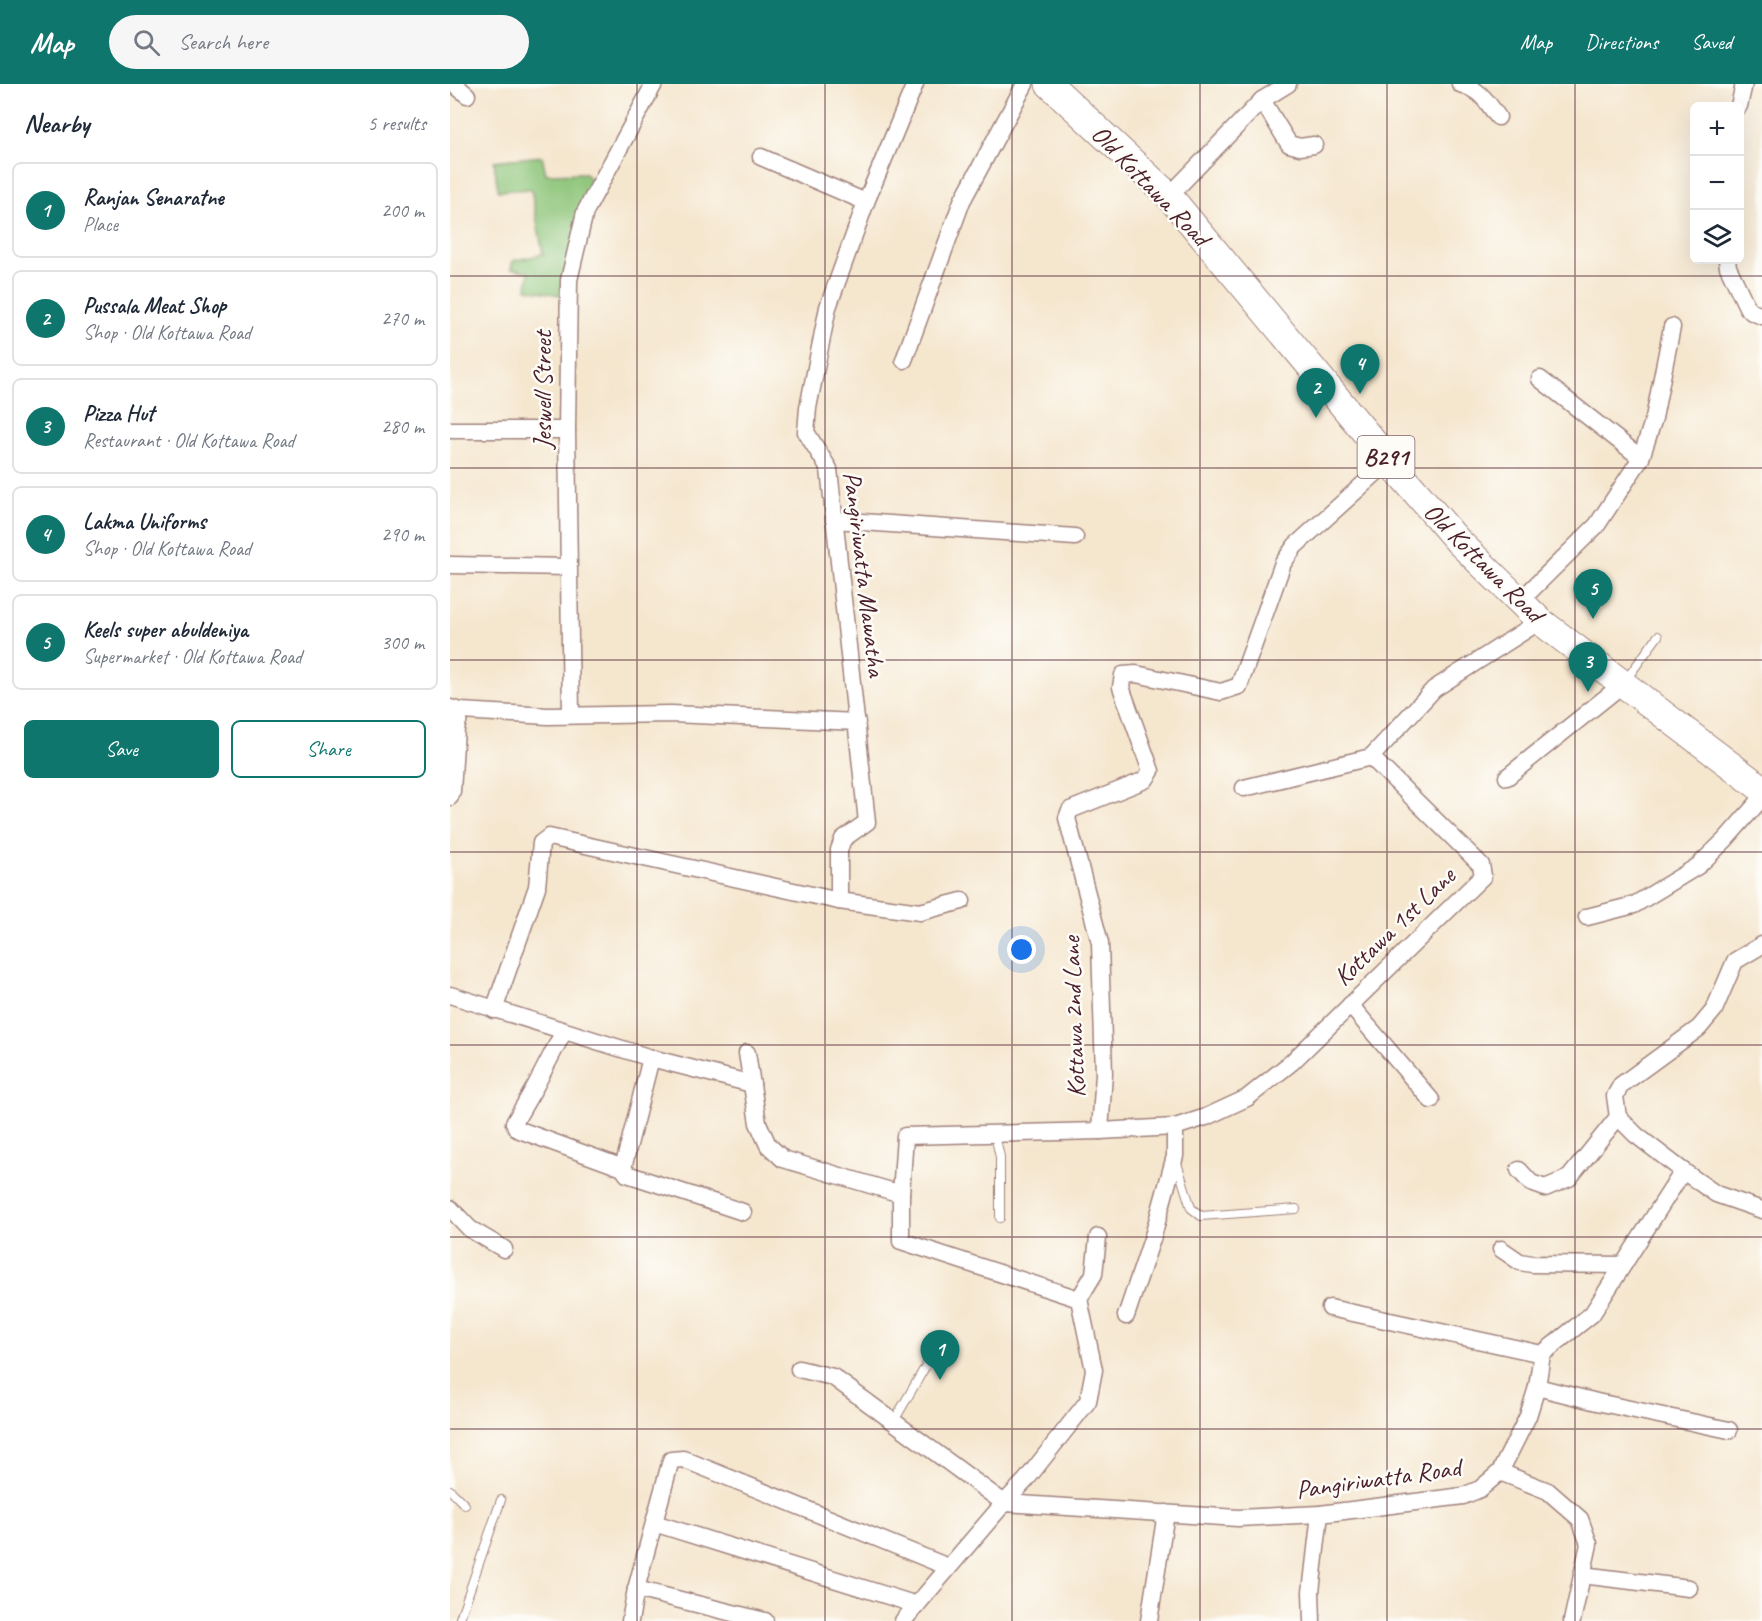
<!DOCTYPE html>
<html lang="en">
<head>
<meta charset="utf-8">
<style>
  body { margin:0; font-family:Caveat,sans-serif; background:#f6f6f7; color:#1f2937 }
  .controls { position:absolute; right:18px; top:18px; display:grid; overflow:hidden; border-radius:9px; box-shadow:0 6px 24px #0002 }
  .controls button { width:54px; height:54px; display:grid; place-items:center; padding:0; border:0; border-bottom:2px solid #e0e1e3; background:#fff; color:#1f2937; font:30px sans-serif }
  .you { position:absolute; left:572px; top:866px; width:21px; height:21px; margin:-15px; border:4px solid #fff; border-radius:50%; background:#1a73e8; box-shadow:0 0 0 9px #1a73e833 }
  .badge { display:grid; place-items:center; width:39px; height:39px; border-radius:50%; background:#0f766e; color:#fff; font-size:20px; font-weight:700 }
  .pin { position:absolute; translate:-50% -50px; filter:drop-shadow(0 2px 3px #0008) }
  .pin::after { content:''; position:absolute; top:32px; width:21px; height:18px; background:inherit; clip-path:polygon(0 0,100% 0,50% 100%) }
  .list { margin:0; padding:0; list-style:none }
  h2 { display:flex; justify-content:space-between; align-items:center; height:78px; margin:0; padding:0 24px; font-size:26px }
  h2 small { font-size:20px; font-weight:400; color:#747a83 }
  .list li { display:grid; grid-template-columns:39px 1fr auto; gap:18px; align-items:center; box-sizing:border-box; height:96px; margin:0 12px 12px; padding:0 12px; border:2px solid #e0e1e3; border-radius:9px }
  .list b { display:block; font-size:22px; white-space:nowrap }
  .list p { margin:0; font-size:20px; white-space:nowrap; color:#747a83 }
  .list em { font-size:20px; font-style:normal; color:#747a83 }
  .actions { display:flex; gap:12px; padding:18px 24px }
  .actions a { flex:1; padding:14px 0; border:2px solid #0f766e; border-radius:9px; text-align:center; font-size:21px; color:#0f766e }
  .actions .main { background:#0f766e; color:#fff }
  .icon { flex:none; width:33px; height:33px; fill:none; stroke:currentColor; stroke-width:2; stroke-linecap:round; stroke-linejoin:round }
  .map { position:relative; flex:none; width:1312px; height:1537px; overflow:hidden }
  header { display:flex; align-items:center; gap:36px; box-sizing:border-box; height:84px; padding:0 30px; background:#0f766e; color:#fff }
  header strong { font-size:28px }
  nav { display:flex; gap:33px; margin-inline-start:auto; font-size:21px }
  .search { width:420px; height:54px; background:#f6f6f7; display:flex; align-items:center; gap:15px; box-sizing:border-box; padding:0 21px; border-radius:33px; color:#747a83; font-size:22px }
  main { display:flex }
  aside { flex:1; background:#fff }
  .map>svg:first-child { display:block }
  .green { fill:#8cc478; stroke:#6b7252; stroke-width:1.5 }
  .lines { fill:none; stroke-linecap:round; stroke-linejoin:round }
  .service-casing { stroke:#a0827c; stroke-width:10 }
  .minor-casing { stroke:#a0827c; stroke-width:19 }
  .primary-casing { stroke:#a0827c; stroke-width:29 }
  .service { stroke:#fff; stroke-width:8 }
  .minor { stroke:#fff; stroke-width:16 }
  .primary { stroke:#fff; stroke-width:27 }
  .grid { fill:none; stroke:#4a1f2b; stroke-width:1.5; stroke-opacity:0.55 }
  .labels { text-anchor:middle; stroke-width:5; stroke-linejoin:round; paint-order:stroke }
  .shield { fill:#fdfcf7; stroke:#806168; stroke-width:1.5 }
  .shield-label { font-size:24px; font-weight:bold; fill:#4a1f2b }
  .street-label { font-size:26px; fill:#4a1f2b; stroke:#fdfcf7 }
</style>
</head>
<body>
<header>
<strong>Map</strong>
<div class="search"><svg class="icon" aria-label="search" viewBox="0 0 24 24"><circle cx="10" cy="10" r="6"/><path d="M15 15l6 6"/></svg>Search here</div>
<nav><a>Map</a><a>Directions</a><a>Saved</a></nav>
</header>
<main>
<aside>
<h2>Nearby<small>5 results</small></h2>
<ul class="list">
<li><span class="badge">1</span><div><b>Ranjan Senaratne</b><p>Place</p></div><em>200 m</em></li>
<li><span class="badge">2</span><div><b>Pussala Meat Shop</b><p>Shop · Old Kottawa Road</p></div><em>270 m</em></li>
<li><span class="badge">3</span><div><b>Pizza Hut</b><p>Restaurant · Old Kottawa Road</p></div><em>280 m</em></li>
<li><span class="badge">4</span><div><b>Lakma Uniforms</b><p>Shop · Old Kottawa Road</p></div><em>290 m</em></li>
<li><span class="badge">5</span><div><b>Keels super abuldeniya</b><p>Supermarket · Old Kottawa Road</p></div><em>300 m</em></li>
</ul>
<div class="actions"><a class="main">Save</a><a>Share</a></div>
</aside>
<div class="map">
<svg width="1312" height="1537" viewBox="0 0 1312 1537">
  <rect width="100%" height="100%" fill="#fdfcf7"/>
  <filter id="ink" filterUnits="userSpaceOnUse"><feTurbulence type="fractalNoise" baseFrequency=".0167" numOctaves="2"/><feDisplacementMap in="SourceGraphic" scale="12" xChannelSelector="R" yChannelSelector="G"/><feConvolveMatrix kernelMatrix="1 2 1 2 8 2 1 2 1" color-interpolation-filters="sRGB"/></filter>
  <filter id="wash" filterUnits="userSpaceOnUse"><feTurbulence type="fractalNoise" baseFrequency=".008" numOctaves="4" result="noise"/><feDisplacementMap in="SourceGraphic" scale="24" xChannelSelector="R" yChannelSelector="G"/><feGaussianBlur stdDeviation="1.35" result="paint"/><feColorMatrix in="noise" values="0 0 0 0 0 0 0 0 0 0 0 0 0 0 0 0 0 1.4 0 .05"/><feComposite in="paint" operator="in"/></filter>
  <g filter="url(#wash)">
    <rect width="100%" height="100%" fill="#f5e6ce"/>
    <!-- green -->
    <path class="green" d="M92 72 96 90 135 89 144 100 114 212 77 205 79 188 61 185 63 177 93 170 81 105 48 107 44 77Z"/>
  </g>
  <g filter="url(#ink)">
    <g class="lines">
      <!-- service casing -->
      <g class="service-casing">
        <g id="service">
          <path d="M1175 597 1208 552"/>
          <path d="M545 1051 550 1073V1134"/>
          <path d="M726 1076 741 1124 751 1132 846 1125"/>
          <path d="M444 1337 482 1271"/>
          <path d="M0 1406 15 1421"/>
          <path d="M9 1537 51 1416"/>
        </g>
      </g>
      <!-- minor casing -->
      <g class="minor-casing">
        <g id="minor">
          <path d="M4 0 17 11"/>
          <path d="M1010 0C1030 5 1037 18 1048 33"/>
          <path d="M812 16 839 60 850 63 864 61"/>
          <path d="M1289 22 1294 0"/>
          <path d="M311 73 416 118"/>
          <path d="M719 112 812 16 838 0"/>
          <path d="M1277 176 1278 183 1297 223 1302 228 1312 232"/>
          <path d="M454 276 512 117 575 0"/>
          <path d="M1090 295 1191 374"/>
          <path d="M0 346H117"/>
          <path d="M384 436 625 453"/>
          <path d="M0 481 118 483"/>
          <path d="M1070 517 1147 441 1191 374 1204 334 1222 243"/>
          <path d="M0 624 11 627 98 632 221 630 407 638"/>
          <path d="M121 631 117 346 119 196 135 128 204 0"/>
          <path d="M921 673 984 605 1090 537"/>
          <path d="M1057 693 1173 600"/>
          <path d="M794 704 921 673"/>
          <path d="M0 713 2 707 6 645 11 627"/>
          <path d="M389 817V766L393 755 417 738 379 385 356 348 358 324 378 223 416 118 465 0"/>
          <path d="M1137 833 1184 821 1248 782 1275 756 1312 714"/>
          <path d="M0 911 201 974 302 1000"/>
          <path d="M900 921 981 1016"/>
          <path d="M44 926 87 803 91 759 99 753 389 817 470 828 512 817"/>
          <path d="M114 947 86 1001 64 1039 67 1045 173 1084"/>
          <path d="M297 969 308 1039 318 1061 333 1075 451 1110V1157L629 1215"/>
          <path d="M201 974 173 1084 177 1090 293 1128"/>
          <path d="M1168 1033 1165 1012 1171 1001 1249 944 1264 926 1285 877 1312 861"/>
          <path d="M650 1047 654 990 650 859 617 734 620 726 695 696 701 687 671 603 673 591 686 590 771 608 789 602 833 479 845 462 939 377"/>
          <path d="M1069 1086 1081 1099 1095 1104 1119 1094 1168 1033"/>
          <path d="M1233 1087 1266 1110 1312 1126"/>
          <path d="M451 1110 455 1052 650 1047 725 1043 756 1033 797 1014 842 978 1033 792 1031 781 921 673"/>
          <path d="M0 1124 20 1145 54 1165"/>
          <path d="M1051 1165 1070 1178 1082 1180 1173 1181"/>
          <path d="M880 1224 1092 1270"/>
          <path d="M676 1232 703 1152 725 1072V1043"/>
          <path d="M349 1285 383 1293 554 1419 576 1396 638 1317 644 1286 629 1215 644 1190 648 1153"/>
          <path d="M1087 1303 1147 1318 1279 1346"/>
          <path d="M1050 1388 1098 1407 1130 1435 1139 1460 1122 1537"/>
          <path d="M204 1439 467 1521"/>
          <path d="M1132 1491 1239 1504"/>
          <path d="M186 1505 315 1537"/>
          <path d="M180 1537 186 1505 221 1376 233 1375 498 1483"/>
          <path d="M453 1537 554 1419 788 1434 870 1430 1013 1412 1030 1405 1050 1388 1078 1332 1087 1303 1092 1270 1142 1230 1233 1087 1186 1051 1168 1033"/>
          <path d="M699 1537 716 1429"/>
          <path d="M862 1537 861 1508 870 1430"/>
        </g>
      </g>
      <!-- primary casing -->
      <g class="primary-casing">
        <path id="primary" d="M599 0 719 112 939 377 1007 456 1090 537 1312 705"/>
      </g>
      <!-- service -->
      <use href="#service" class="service"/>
      <!-- minor -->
      <use href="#minor" class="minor"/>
      <!-- primary -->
      <use href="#primary" class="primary"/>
    </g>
  </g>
  <!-- grid -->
  <path class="grid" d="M187 0V1537M375 0V1537M562 0V1537M750 0V1537M937 0V1537M1125 0V1537M0 192H1312M0 384H1312M0 576H1312M0 768H1312M0 961H1312M0 1153H1312M0 1345H1312"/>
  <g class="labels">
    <!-- shield labels -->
    <rect class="shield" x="907.5" y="352" width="57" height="42" rx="4.5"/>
    <g class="shield-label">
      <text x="936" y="381">B291</text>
    </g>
    <!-- street labels -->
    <g class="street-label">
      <text transform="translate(701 101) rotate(46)" y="9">Old Kottawa Road</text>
      <text transform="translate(92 306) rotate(-90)" y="9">Jeswell Street</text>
      <text transform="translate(1034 478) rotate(45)" y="9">Old Kottawa Road</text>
      <text transform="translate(415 490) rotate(83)" y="9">Pangiriwatta Mawatha</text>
      <text transform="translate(944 842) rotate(-44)" y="9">Kottawa 1st Lane</text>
      <text transform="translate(623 933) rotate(-92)" y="9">Kottawa 2nd Lane</text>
      <text transform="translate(928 1394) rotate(-8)" y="9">Pangiriwatta Road</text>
    </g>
  </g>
</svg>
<div class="controls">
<button>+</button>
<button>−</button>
<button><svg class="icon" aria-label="layers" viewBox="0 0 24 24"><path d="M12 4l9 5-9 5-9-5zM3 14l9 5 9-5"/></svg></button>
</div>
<div class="you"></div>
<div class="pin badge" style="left:490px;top:1296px">1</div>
<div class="pin badge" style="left:866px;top:334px">2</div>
<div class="pin badge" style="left:1138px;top:608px">3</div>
<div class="pin badge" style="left:910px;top:310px">4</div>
<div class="pin badge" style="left:1143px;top:535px">5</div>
</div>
</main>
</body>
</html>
